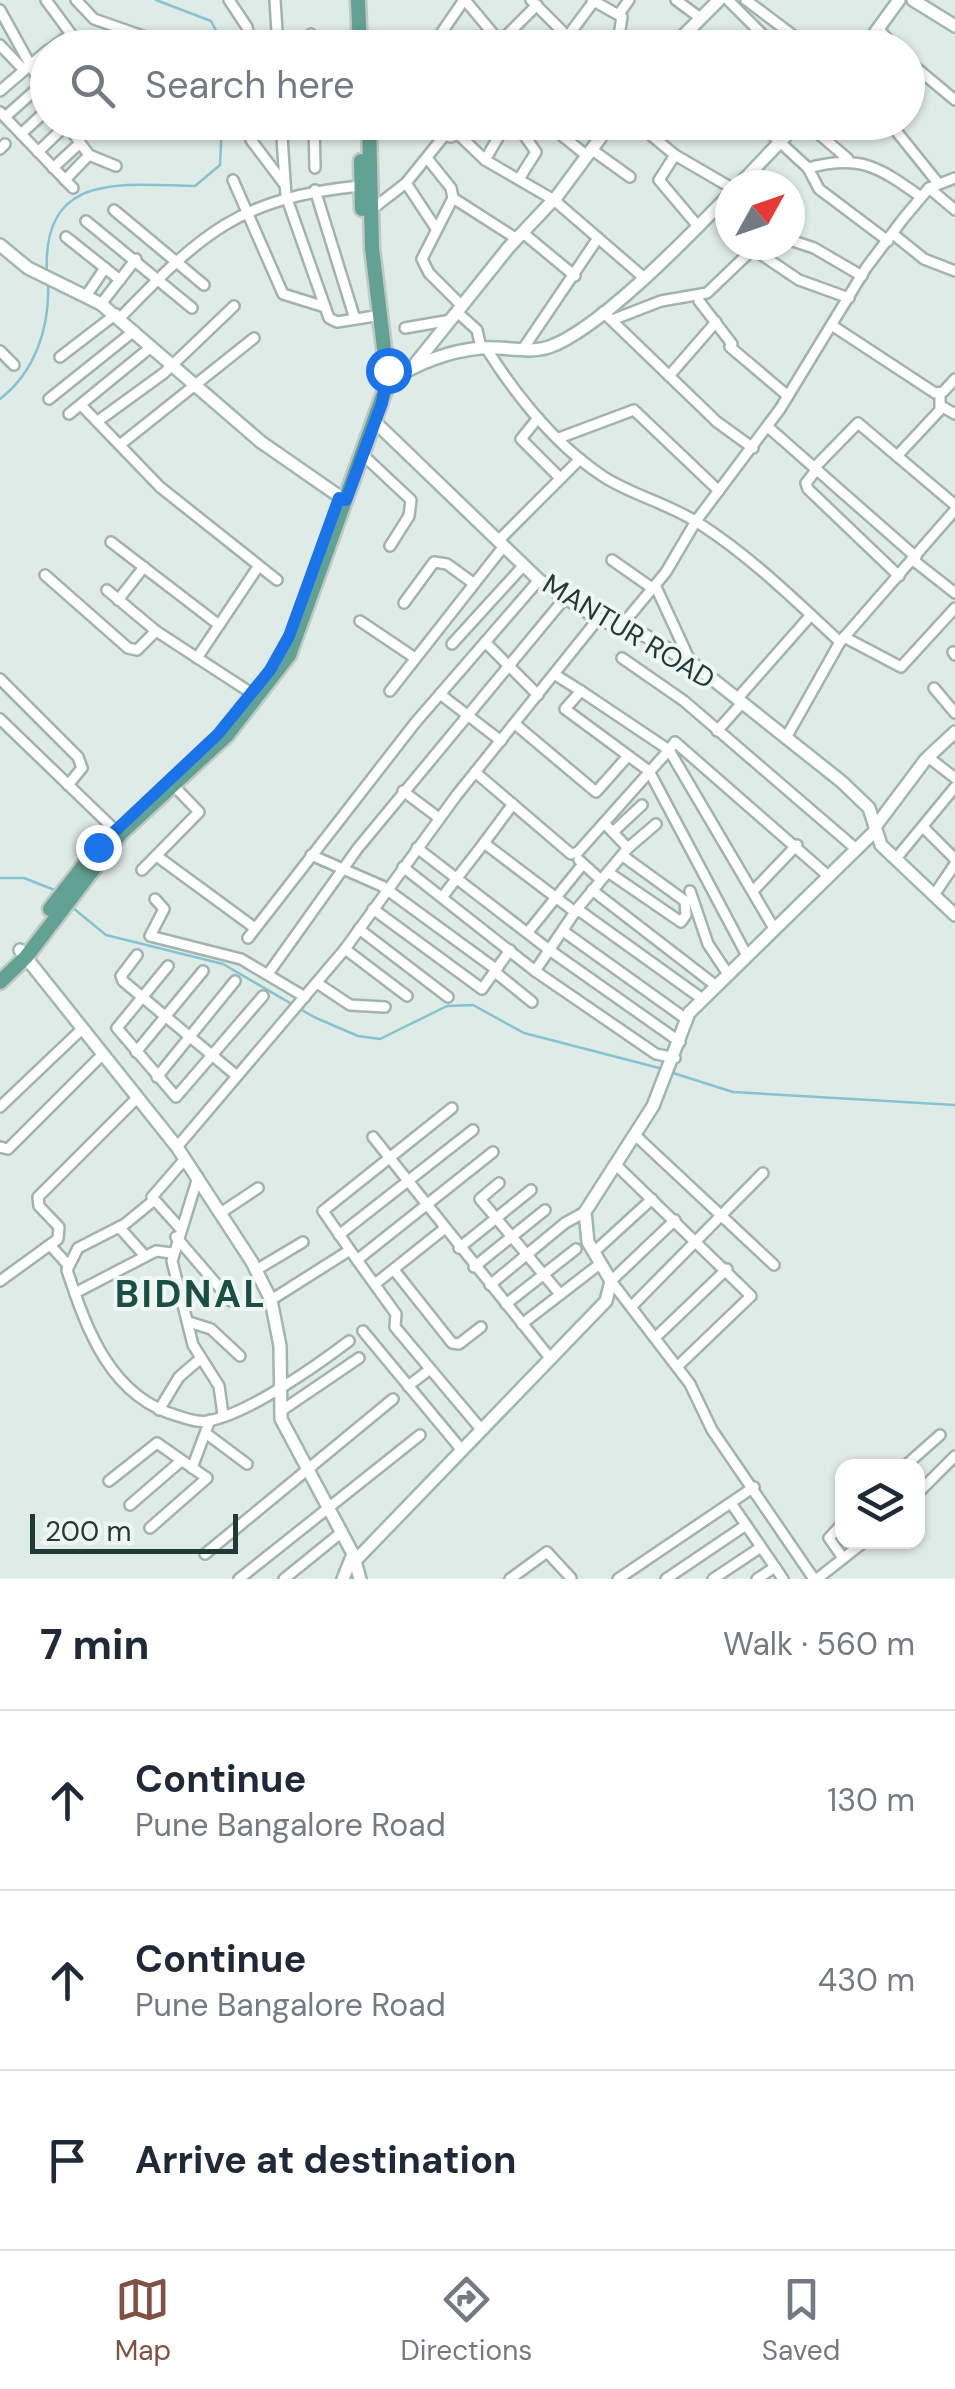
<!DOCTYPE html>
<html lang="en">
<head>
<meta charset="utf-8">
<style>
  body { margin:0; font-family:"DM Sans",sans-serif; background:#f2f2f3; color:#1f2937 }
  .controls { position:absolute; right:30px; bottom:30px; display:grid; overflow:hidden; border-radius:20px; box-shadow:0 2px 8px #0004 }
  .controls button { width:90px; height:90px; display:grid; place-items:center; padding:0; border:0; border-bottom:2px solid #e0e1e3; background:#fff; color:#1f2937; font:50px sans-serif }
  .compass { position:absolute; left:715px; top:170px; width:90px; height:90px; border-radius:50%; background:#fff; box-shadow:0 2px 8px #0004; rotate:50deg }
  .scale { position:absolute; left:30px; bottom:25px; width:208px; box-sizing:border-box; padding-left:10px; border:5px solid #203b35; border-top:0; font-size:28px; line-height:35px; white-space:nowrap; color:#203b35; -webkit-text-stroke:8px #eff7f4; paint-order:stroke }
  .stop { position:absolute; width:30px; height:30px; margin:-22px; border:8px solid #1a73e8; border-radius:50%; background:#fff }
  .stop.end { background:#1a73e8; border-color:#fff; box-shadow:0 2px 10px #0008 }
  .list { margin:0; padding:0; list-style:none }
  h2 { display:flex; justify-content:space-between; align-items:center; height:130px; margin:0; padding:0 40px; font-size:42px }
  h2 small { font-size:32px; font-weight:400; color:#747a83 }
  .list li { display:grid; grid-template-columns:65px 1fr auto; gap:30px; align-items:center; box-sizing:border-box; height:180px; padding:0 40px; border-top:2px solid #e0e1e3 }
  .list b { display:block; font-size:38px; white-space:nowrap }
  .list p { margin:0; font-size:32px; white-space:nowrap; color:#747a83 }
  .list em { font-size:32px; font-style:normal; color:#747a83 }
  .icon { flex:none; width:55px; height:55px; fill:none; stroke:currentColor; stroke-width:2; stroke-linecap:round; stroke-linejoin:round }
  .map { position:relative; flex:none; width:955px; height:1579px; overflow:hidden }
  .search { position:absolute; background:#fff; box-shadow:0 2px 8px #0004; left:30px; right:30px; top:30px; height:110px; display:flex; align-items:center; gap:25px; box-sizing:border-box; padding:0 35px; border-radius:55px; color:#747a83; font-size:38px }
  .sheet { height:670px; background:#fff }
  nav { display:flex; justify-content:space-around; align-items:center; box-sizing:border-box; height:140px; border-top:2px solid #e0e1e3; background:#fff; font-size:28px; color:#747a83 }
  nav a { display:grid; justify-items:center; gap:5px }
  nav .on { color:#805143 }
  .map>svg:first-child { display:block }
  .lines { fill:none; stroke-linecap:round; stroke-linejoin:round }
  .stream { stroke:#85c2d2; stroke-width:2.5 }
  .street-casing { stroke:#a2b3ad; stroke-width:14 }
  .secondary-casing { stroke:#9eb7af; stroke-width:16 }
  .primary-casing { stroke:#c1c8c6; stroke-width:19 }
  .street { stroke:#fff; stroke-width:9 }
  .secondary { stroke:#fff; stroke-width:11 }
  .primary { stroke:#62a294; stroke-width:14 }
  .route { stroke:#1a73e8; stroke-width:12 }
  .labels { text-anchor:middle; stroke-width:8; stroke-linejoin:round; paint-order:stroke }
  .street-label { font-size:28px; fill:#203b35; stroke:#eff7f4 }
  .district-label { font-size:38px; font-weight:bold; letter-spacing:2.5px; fill:#1b4e44; stroke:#eff7f4 }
</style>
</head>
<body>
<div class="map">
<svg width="955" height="1579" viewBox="0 0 955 1579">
  <rect width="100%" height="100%" fill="#dfebe6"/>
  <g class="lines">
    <!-- stream -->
    <g class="stream">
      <path d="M156 0 211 21 225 48"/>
      <path d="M47 274C41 170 123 185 195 186L220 165 222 122"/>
      <path d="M0 399C36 371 50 326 48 282"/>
      <path d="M0 878H24L57 891"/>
      <path d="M73 908 106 935 223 964 314 1017 358 1036 380 1039 447 1006 473 1005 524 1033 663 1069"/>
      <path d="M670 1072 733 1092 955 1105"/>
    </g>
    <!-- street casing -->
    <g class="street-casing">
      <g id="street">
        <path d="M46 0 71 34 52 48"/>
        <path d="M76 0 94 19 177 48"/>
        <path d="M229 0 247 27 252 48"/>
        <path d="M275 0 278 48"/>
        <path d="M465 0 505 48"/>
        <path d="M531 0 579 48"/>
        <path d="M592 0 622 17 617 48"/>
        <path d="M676 0 699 17"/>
        <path d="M728 0 776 48"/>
        <path d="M746 0 810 48"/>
        <path d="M0 10 48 97"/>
        <path d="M619 14 629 0"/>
        <path d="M878 28 895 48"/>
        <path d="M311 34 312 48"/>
        <path d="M568 36 594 1"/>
        <path d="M0 45 23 69"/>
        <path d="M431 48 464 0"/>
        <path d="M494 48 537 5"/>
        <path d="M908 61 955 100"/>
        <path d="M0 91 48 50"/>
        <path d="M0 112 73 188"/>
        <path d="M5 117 40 86"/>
        <path d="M65 122 89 155 116 166"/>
        <path d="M250 122 251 140 285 185"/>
        <path d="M281 122 286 196 329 318 337 322 375 316"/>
        <path d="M314 122 315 168"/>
        <path d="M422 122 434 133 451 137 477 122"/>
        <path d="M515 122 536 152 519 179"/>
        <path d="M545 122 586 155"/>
        <path d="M635 122 675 155 730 187"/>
        <path d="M758 122 808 168 819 189 888 241"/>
        <path d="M805 122 848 159"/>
        <path d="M889 122 938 183"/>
        <path d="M21 134 48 109"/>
        <path d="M460 136 485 160 554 200 642 276"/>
        <path d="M0 149 5 144"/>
        <path d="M591 149 630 177"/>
        <path d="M38 152 66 125"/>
        <path d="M675 155 659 180 697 225"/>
        <path d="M427 158 451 188 453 198 422 259 429 273 462 306"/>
        <path d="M485 160 499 136 514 122"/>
        <path d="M53 168 79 144"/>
        <path d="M808 168C860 154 879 167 921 197"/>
        <path d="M65 180 89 155"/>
        <path d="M233 180 283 294 325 307"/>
        <path d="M406 183 435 227"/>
        <path d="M929 188 955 210"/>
        <path d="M315 190 355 319"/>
        <path d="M453 198 517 239"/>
        <path d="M114 210 204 285"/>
        <path d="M371 210 406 183 444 136"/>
        <path d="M86 221 192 308"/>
        <path d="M523 233 575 276"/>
        <path d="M893 234 924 259 955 271"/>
        <path d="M66 237 120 280"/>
        <path d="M790 240 814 248 862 276"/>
        <path d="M750 247 799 280 849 298"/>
        <path d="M86 296 105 268"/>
        <path d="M699 301 732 344"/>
        <path d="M101 304 136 259"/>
        <path d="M457 312 477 330 481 348"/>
        <path d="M603 312 717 422 753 448"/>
        <path d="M120 318C202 233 239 198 360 186"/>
        <path d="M612 320 661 301 707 293 752 250"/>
        <path d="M833 326 935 393 943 392 955 379"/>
        <path d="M405 328 451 320"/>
        <path d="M730 347 788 396"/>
        <path d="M486 348C517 397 555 445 604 477 634 496 670 504 700 524 751 557 795 600 840 642"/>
        <path d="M523 349 598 238"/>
        <path d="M0 351 14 365"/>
        <path d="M60 357 116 314"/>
        <path d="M669 376 716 322"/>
        <path d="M49 399 134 331"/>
        <path d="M81 405 160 487 277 580"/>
        <path d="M941 406 955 414"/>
        <path d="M69 414 151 347"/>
        <path d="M538 418 521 439 560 478"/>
        <path d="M98 421 164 373 234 306"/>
        <path d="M768 427 916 557"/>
        <path d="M559 438 634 410 719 491"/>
        <path d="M121 444 254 338"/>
        <path d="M363 455 411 500 409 516 390 546"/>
        <path d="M897 456 940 410V393"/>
        <path d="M815 467 858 423 955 505"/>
        <path d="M817 469 806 483 808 489 899 576"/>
        <path d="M498 541 580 459"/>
        <path d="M111 542 219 625"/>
        <path d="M612 560 652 588"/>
        <path d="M913 560 955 593"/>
        <path d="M45 575 128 648 137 650 156 631"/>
        <path d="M655 585 691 663"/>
        <path d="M107 590 156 631 259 698"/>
        <path d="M118 600 144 567"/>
        <path d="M404 603 434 562 447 564 473 583"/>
        <path d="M360 621 415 658"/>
        <path d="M622 625 666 572 696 521 780 409 866 268 903 219 929 188 955 178"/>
        <path d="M844 637 901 667 955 608"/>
        <path d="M485 642 538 695"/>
        <path d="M452 644 524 565"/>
        <path d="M953 652 955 655"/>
        <path d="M197 658 258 567"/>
        <path d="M622 658 684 701 855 848"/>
        <path d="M554 674 581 691"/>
        <path d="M0 679 78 757 82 768 68 785"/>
        <path d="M934 688 955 713"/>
        <path d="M390 691 504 546"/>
        <path d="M440 694 501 741"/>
        <path d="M737 699 811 615"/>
        <path d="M0 719 114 829"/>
        <path d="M515 724 596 792 628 756"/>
        <path d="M717 731 742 703"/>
        <path d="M787 736 840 642 955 510"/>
        <path d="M928 757 955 778"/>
        <path d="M475 772 571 854 578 852 669 750 581 691 565 709 649 771 745 952"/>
        <path d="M403 791 439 818"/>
        <path d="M513 804 484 843 575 912"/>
        <path d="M924 828 955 859"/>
        <path d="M613 832 642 805"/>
        <path d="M417 848 548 949 680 1042"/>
        <path d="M628 848 656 824"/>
        <path d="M311 855 382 886 497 970"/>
        <path d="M899 855 955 787"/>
        <path d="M158 857 255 928"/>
        <path d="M579 860 601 880"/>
        <path d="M403 867 535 971 656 1054 675 1058"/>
        <path d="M142 870 199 812 174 786"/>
        <path d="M608 872 681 922 686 915 685 901 623 856"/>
        <path d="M592 890 715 985"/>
        <path d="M690 891 708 944 726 971"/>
        <path d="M753 891 797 845"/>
        <path d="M936 892 955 864"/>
        <path d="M443 896 484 843"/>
        <path d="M155 899 164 909 150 936 241 959 305 997"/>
        <path d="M373 909 482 989 510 950"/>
        <path d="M577 909 701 998"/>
        <path d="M772 925 669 750 675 742 826 874"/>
        <path d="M359 929 448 997"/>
        <path d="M563 931 686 1019"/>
        <path d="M528 932 583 864"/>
        <path d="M248 938 415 723 539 580"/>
        <path d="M345 949 407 996"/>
        <path d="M137 955 121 976 123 981 237 1076"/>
        <path d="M168 966 117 1028 176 1097 263 996"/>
        <path d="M535 971 577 909 628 848 604 823"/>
        <path d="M495 972 532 1002"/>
        <path d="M268 974 358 848 565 598"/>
        <path d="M317 983 350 1005 385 1007"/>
        <path d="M136 1052 203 971"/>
        <path d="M157 1077 235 981"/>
        <path d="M0 1107 82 1029"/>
        <path d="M635 1135 774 1265"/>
        <path d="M373 1137 550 1358"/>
        <path d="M0 1147 8 1149 102 1055"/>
        <path d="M177 1147 345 949 456 796 598 619"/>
        <path d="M615 1164 751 1296 678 1366"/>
        <path d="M198 1177 172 1261 193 1345 219 1386 223 1415"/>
        <path d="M499 1183 480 1199 560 1294"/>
        <path d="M153 1201 125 1224 78 1248 67 1270C87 1331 111 1397 178 1416 188 1419 198 1423 208 1421 248 1414 316 1366 349 1341"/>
        <path d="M222 1212 258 1188"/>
        <path d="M675 1220 611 1281 690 1384 712 1430 814 1579"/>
        <path d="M119 1227 145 1256"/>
        <path d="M179 1227 152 1197 185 1159"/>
        <path d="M339 1235 473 1130"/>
        <path d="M176 1237 231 1301"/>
        <path d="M50 1245 68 1265"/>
        <path d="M459 1248 531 1190"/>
        <path d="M350 1250 323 1211 452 1108"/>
        <path d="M594 1252 652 1199"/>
        <path d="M357 1260 396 1314 395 1327 480 1428"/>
        <path d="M474 1267 545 1210"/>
        <path d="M256 1270 303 1242"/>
        <path d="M394 1270 452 1343 459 1344 481 1327"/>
        <path d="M0 1281 58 1239 59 1227 39 1206 38 1197 136 1099"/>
        <path d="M375 1284 444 1229"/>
        <path d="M490 1285 565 1223 585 1212"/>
        <path d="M75 1293 156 1251 172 1253"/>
        <path d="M271 1300 350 1250 357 1260 493 1152"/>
        <path d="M506 1304 576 1249"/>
        <path d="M632 1306 763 1173"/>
        <path d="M189 1322 211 1329 240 1356"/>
        <path d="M522 1324 601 1263"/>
        <path d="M363 1331 461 1449"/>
        <path d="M656 1337 727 1269"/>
        <path d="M408 1386 429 1370"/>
        <path d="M159 1410 179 1377 200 1359"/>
        <path d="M281 1411 359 1358"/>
        <path d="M207 1434 247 1464"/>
        <path d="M905 1466 940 1435"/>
        <path d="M192 1468 210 1420"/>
        <path d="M109 1481 157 1443 207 1478 150 1528"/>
        <path d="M918 1493 955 1456"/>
        <path d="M731 1503 783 1579"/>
        <path d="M130 1505 181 1461"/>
        <path d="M842 1524 829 1538 843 1558"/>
        <path d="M205 1554 393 1399"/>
        <path d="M239 1579 420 1435"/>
        <path d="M284 1579 342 1532"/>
        <path d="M510 1579 547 1552 571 1578"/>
        <path d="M618 1579 754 1487"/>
        <path d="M666 1579 746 1525"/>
        <path d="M713 1579 761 1547"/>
        <path d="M757 1579 775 1567"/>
        <path d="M817 1579 864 1542"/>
      </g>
    </g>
    <!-- secondary casing -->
    <g class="secondary-casing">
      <g id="secondary">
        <path d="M913 0 955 26"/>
        <path d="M671 48 719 0"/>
        <path d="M864 48 899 0"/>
        <path d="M739 185 799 122"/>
        <path d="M0 245 28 268 101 304 261 442 346 501"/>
        <path d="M416 363 509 247 558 195 612 122"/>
        <path d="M388 382C416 364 447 351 481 348 503 346 528 354 549 347 599 330 691 234 730 194"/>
        <path d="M375 422 539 580 598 619 646 636 696 666 842 782 869 808 881 845 955 915"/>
        <path d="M875 827 926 759 955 732"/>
        <path d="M20 950 177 1147 252 1262 271 1300 280 1346 281 1419 353 1554 360 1579"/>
        <path d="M355 1561 606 1301 611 1281 588 1242 585 1212 653 1106 689 1013 876 830"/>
        <path d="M343 1579 353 1554"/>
      </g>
    </g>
    <!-- primary casing -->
    <g class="primary-casing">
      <g id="primary">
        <path d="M358 0 360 48"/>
        <path d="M361 161 362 209"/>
        <path d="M50 909 95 851"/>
        <path d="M0 982 26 957 121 833 227 735 289 655 388 382 372 248 369 122"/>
      </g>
    </g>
    <!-- street -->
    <use href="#street" class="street"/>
    <!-- secondary -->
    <use href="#secondary" class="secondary"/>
    <!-- primary -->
    <use href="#primary" class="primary"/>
  </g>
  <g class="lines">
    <!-- route -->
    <path class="route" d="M98 847 218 734 270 670 289 636 339 498 346 500 382 403 388 370"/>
  </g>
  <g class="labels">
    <!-- street labels -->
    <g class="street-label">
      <text transform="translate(629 631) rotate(31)" y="10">MANTUR ROAD</text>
    </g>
    <!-- district labels -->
    <g class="district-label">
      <text x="191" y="1307">BIDNAL</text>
    </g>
  </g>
</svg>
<div class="controls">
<button><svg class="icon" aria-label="layers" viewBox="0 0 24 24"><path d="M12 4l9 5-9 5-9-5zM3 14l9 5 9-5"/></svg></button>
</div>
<svg class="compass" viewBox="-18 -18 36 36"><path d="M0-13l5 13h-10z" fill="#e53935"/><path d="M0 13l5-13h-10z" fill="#747a83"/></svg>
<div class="scale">200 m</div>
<div class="stop" style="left:388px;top:370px"></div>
<div class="stop end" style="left:98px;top:847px"></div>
<div class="search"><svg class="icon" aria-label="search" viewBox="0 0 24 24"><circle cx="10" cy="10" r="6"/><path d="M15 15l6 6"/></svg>Search here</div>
</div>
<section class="sheet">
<h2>7 min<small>Walk · 560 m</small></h2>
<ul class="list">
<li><svg class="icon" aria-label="ahead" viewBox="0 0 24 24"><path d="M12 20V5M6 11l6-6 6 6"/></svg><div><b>Continue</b><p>Pune Bangalore Road</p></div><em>130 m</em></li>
<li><svg class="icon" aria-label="ahead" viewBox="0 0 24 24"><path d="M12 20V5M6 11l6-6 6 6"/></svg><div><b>Continue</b><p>Pune Bangalore Road</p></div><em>430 m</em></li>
<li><svg class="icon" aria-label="arrive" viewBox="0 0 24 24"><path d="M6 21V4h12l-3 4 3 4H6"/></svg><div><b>Arrive at destination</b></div></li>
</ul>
</section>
<nav>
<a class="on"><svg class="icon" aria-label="map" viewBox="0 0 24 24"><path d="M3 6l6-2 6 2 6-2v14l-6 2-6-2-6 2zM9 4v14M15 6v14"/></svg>Map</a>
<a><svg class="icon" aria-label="directions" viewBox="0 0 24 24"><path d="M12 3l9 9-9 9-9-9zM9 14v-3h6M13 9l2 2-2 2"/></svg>Directions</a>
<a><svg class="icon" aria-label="saved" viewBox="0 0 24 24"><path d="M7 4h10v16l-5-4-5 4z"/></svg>Saved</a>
</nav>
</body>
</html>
